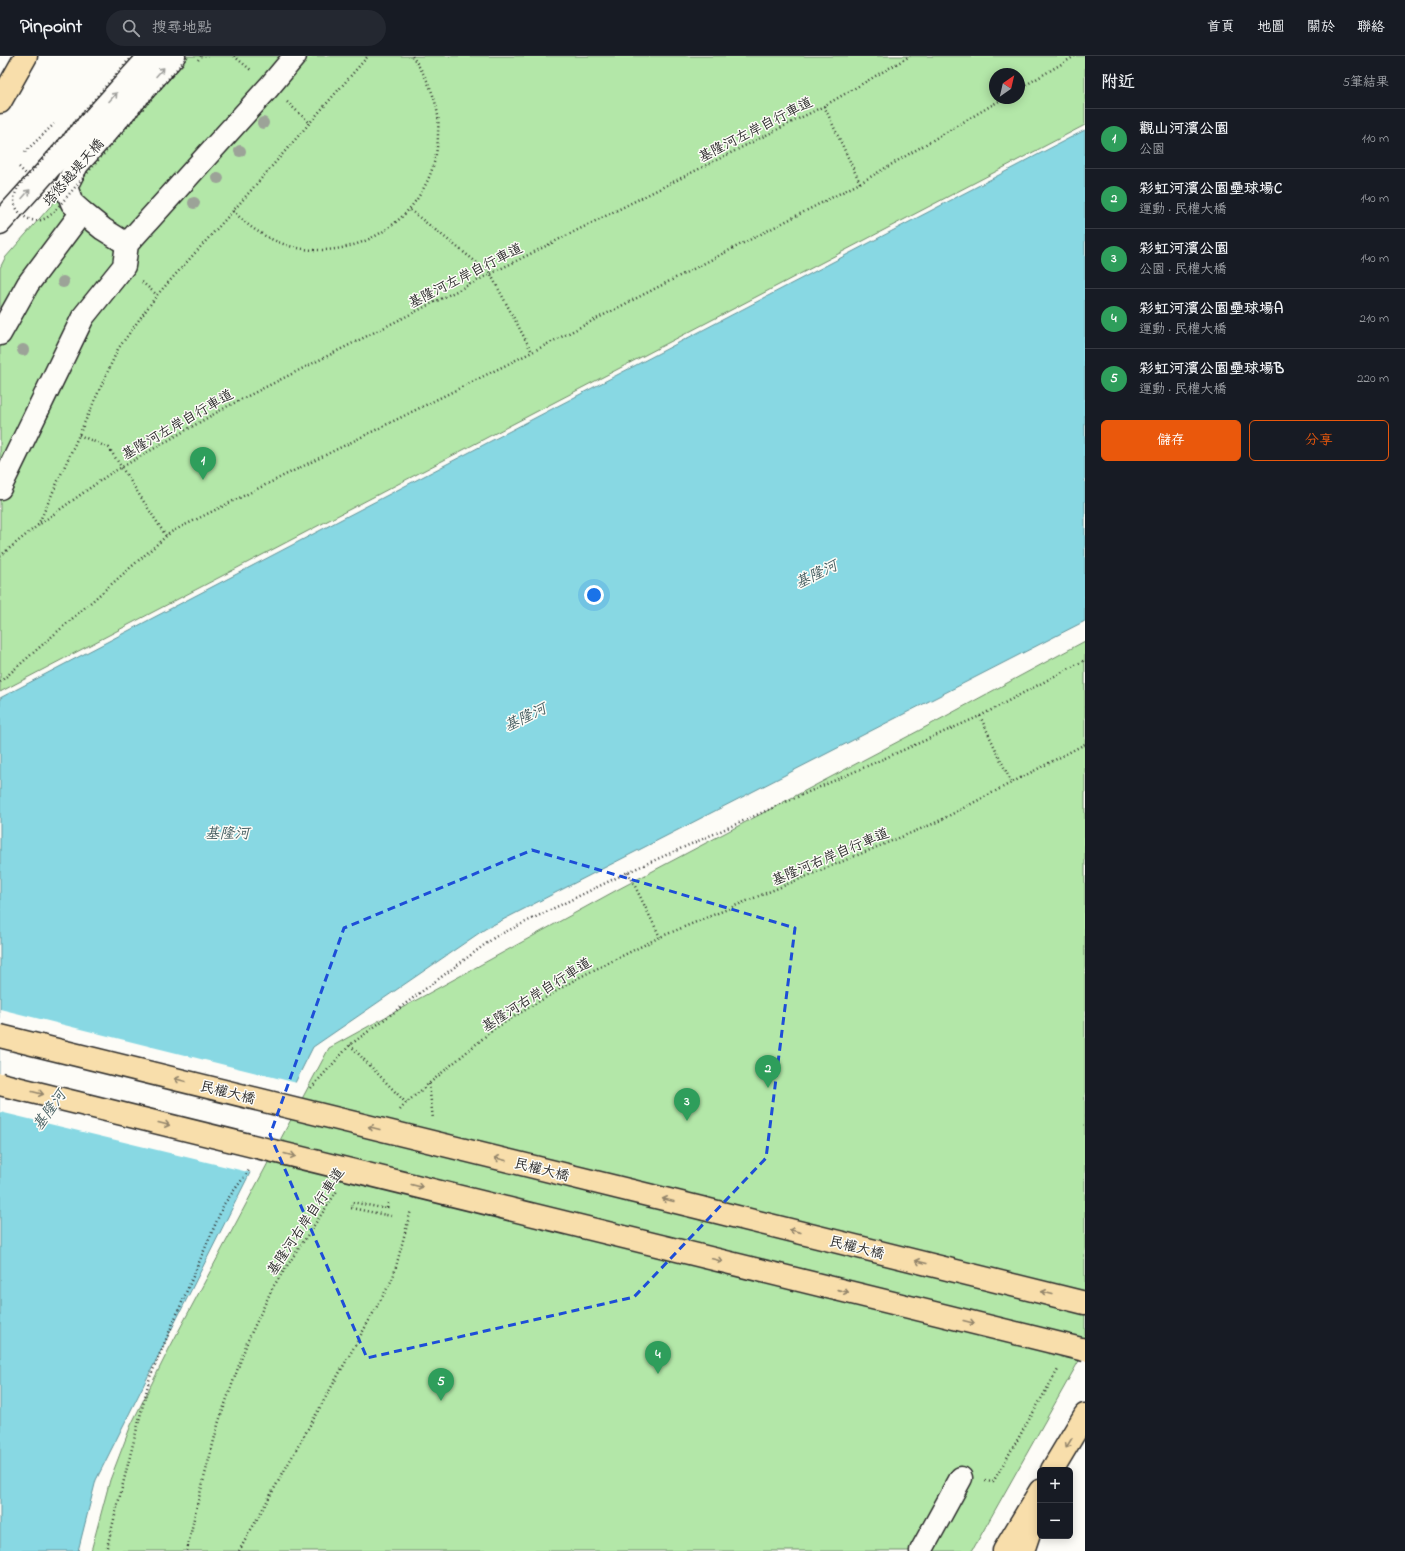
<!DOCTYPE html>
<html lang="zh-TW">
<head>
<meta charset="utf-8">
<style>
  body { margin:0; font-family:"Indie Flower","LXGW WenKai TC",sans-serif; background:#242831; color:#f1f3f6 }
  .controls { position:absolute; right:12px; bottom:12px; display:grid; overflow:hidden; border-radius:6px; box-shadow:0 2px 10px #0003 }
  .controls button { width:36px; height:36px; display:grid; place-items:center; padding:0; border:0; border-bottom:1px solid #363941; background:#171b24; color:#f1f3f6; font:20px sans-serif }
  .compass { position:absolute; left:989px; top:12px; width:36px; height:36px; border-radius:50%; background:#171b24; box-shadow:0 2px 10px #0003; rotate:34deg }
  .you { position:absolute; left:594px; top:539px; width:14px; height:14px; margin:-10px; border:3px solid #fff; border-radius:50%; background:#1a73e8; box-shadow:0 0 0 6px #1a73e833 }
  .badge { display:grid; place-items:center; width:26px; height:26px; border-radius:50%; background:#ea580c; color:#fff; font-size:13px; font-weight:700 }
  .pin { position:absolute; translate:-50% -33px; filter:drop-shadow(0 1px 2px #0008) }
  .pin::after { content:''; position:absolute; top:21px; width:14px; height:12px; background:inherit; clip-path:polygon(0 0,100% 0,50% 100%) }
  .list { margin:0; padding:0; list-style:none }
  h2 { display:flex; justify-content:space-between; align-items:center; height:52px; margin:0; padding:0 16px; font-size:17px }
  h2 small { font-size:13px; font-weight:400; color:#9ea1a6 }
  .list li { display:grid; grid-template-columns:26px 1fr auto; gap:12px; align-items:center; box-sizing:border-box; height:60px; padding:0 16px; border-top:1px solid #363941 }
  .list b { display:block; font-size:15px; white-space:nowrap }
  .list p { margin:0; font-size:13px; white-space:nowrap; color:#9ea1a6 }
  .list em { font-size:13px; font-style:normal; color:#9ea1a6 }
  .actions { display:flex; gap:8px; padding:12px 16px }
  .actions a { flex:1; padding:9px 0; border:1px solid #ea580c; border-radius:6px; text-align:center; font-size:14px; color:#ea580c }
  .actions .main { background:#ea580c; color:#fff }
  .icon { flex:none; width:22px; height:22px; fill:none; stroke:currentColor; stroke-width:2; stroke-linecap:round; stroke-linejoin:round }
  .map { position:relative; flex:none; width:1085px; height:1495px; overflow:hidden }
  header { display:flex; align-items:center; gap:24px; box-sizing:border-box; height:56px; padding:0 20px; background:#171b24; border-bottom:1px solid #363941 }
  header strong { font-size:19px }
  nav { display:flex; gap:22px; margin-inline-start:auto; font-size:14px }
  .search { width:280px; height:36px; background:#242831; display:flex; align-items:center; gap:10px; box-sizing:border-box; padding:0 14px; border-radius:22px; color:#9ea1a6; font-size:15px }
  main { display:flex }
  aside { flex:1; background:#171b24 }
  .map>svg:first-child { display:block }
  .green { fill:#b3e7a8; stroke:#6f896a; fill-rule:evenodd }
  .water { fill:#88d8e3; stroke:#639399 }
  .pier { fill:#fdfcf7 }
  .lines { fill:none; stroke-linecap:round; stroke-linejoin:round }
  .minor-casing { stroke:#2b2b2b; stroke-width:25 }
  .major-casing { stroke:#2b2b2b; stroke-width:25 }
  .highway-casing { stroke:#2b2b2b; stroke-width:25 }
  .path { stroke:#2b2b2b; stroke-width:2.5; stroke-dasharray:1 3; stroke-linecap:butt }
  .minor { stroke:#fdfcf7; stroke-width:22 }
  .major { stroke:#f8deab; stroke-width:22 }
  .highway { stroke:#f8deab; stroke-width:22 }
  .major-bridge-casing { stroke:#2b2b2b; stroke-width:25; stroke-linecap:butt }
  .path-bridge { stroke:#2b2b2b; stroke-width:2.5; stroke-dasharray:1 3; stroke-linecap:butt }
  .major-bridge { stroke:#f8deab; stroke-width:22 }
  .tree { fill:#9ca398 }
  .oneway { stroke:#9e9e9b }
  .oneway2 { stroke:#92846b }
  .marked { fill:none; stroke:#1d4ed8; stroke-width:3; stroke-dasharray:8 5; stroke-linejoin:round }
  .labels { text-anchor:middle; stroke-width:3; stroke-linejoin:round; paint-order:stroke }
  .street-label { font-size:14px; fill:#2b2b2b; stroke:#fdfcf7 }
  .water-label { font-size:15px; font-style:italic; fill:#475f62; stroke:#fdfcf7 }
</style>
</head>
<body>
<header>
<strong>Pinpoint</strong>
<div class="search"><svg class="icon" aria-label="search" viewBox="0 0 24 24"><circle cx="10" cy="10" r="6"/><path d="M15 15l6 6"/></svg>搜尋地點</div>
<nav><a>首頁</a><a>地圖</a><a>關於</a><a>聯絡</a></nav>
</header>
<main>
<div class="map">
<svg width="1085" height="1495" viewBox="0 0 1085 1495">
  <rect width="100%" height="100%" fill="#fdfcf7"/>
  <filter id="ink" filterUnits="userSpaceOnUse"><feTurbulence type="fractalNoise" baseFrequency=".025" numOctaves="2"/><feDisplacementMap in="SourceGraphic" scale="8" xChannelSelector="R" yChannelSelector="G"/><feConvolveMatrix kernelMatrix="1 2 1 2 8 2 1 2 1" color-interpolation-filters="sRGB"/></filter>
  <g filter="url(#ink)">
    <!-- green -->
    <g class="green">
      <path d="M182 0H1085V69L0 636V212L5 202ZM995 18H1019V42H995Z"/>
      <path d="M1085 585V1294L972 1495H91L110 1424 131 1369 169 1293 329 992 615 835 922 673Z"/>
    </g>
    <!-- water -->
    <path class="water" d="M1085 74V565L485 873 313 991 96 1424 78 1495H0V642Z"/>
    <!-- pier -->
    <path class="pier" d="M0 953 297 1027 252 1117 0 1056Z"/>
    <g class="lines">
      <!-- minor casing -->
      <g class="minor-casing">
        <g id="minor">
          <path d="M82 156 72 147 66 131 77 109 174 0"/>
          <path d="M0 167 150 0"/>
          <path d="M0 278 28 228 82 156 103 173 127 188"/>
          <path d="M0 432 83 261 124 210 127 188 269 31 295 0"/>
          <path d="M921 1495 961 1422"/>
        </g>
      </g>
      <!-- major casing -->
      <g class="major-casing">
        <g id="major">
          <path d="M0 46 26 0"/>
          <path d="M705 1153 1085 1247"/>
        </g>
      </g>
      <!-- highway casing -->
      <g class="highway-casing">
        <g id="highway">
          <path d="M1052 1414 1085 1359"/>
          <path d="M1004 1495 1040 1435"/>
          <path d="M1023 1495 1034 1462"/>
        </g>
      </g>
      <!-- path -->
      <g class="path">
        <path d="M234 0 252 15"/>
        <path d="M198 4 201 0"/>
        <path d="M1019 33 1075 0"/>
        <path d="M287 46 310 67"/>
        <path d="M824 50 860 127"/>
        <path d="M25 96 54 68"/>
        <path d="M410 154 490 217 532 296"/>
        <path d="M233 155C241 162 249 171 259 176 267 182 280 187 289 190 363 210 437 154 438 78 438 73 439 66 438 60 435 38 425 18 412 0"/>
        <path d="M142 226 157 239"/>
        <path d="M79 379 109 392 166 480"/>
        <path d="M38 469 118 293 157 239 233 155 368 0"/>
        <path d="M0 500 37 470 108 419 228 350 824 50 910 0"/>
        <path d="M0 626 171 476 532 296 860 127 1004 42"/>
        <path d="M980 660 1011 726"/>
        <path d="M628 816 660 881"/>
        <path d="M350 989 406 1047"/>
        <path d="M429 1028 433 1063"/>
        <path d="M311 1032 350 989 495 881 628 816 980 660 1085 604"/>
        <path d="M400 1054 406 1047 494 973 576 923 660 881 935 767 1085 688"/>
        <path d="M388 1147 387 1153 352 1146 351 1152 391 1160"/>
        <path d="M985 1425 993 1426 1059 1312"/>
        <path d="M106 1495 150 1321 224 1148 250 1113"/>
        <path d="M187 1495 196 1453 219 1365 248 1284 273 1231 337 1135"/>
        <path d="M239 1495 393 1222 411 1154"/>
      </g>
      <!-- minor -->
      <use href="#minor" class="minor"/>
      <!-- major -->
      <use href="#major" class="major"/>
      <!-- highway -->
      <use href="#highway" class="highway"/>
      <!-- major-bridge casing -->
      <g class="major-bridge-casing">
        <g id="major-bridge">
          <path d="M0 980 705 1153"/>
          <path d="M0 1028 1085 1294"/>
        </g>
      </g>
      <!-- path-bridge -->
      <g class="path-bridge">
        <path d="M132 0 18 131C17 134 14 139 14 143 14 157 31 169 44 163 47 162 50 159 52 158L188 0"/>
        <path d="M19 111 27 119"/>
      </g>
      <!-- major-bridge -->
      <use href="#major-bridge" class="major-bridge"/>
    </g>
    <!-- trees -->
    <g class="tree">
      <circle cx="263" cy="67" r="6"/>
      <circle cx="240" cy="95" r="6"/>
      <circle cx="218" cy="122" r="6"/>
      <circle cx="194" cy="147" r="6"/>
      <circle cx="63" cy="226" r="6"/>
      <circle cx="23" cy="294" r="6"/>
    </g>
    <!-- one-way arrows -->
    <defs><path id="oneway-shaft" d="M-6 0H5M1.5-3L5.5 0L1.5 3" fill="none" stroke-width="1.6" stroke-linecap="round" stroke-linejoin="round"/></defs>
    <g class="oneway">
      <use href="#oneway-shaft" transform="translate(160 16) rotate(-48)"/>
      <use href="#oneway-shaft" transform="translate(113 41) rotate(-48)"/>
      <use href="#oneway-shaft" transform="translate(26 138) rotate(-48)"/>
    </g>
    <g class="oneway2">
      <use href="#oneway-shaft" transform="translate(180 1024) rotate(-166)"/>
      <use href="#oneway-shaft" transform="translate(38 1037) rotate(14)"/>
      <use href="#oneway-shaft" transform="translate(164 1068) rotate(14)"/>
      <use href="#oneway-shaft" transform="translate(374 1072) rotate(-166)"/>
      <use href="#oneway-shaft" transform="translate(290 1099) rotate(14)"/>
      <use href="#oneway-shaft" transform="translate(500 1103) rotate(-166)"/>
      <use href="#oneway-shaft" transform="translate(417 1130) rotate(14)"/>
      <use href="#oneway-shaft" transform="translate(668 1144) rotate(-166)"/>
      <use href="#oneway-shaft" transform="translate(795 1175) rotate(-166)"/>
      <use href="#oneway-shaft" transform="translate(717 1204) rotate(14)"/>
      <use href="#oneway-shaft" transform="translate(921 1206) rotate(-166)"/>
      <use href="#oneway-shaft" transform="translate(843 1235) rotate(14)"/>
      <use href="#oneway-shaft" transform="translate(1047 1237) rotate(-166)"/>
      <use href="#oneway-shaft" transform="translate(969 1266) rotate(14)"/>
      <use href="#oneway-shaft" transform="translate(1069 1387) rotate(121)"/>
    </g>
  </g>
  <!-- marked area -->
  <path class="marked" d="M532 794 795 872 766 1102 634 1241 367 1302 270 1079 344 872Z"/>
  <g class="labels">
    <!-- street labels -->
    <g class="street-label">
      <text transform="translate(755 73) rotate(-27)" y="5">基隆河左岸自行車道</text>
      <text transform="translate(73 116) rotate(-49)" y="5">塔悠越堤天橋</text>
      <text transform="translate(465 219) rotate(-27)" y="5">基隆河左岸自行車道</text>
      <text transform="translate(177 368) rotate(-30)" y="5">基隆河左岸自行車道</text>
      <text transform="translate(830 800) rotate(-23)" y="5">基隆河右岸自行車道</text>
      <text transform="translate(536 938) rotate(-32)" y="5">基隆河右岸自行車道</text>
      <text transform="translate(228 1036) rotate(14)" y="5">民權大橋</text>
      <text transform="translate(542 1113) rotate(14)" y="5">民權大橋</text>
      <text transform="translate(305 1165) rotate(-56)" y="5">基隆河右岸自行車道</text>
      <text transform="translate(857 1191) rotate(14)" y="5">民權大橋</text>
    </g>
    <!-- water labels -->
    <g class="water-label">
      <text transform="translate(816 518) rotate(-26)" y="5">基隆河</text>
      <text transform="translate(525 661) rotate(-26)" y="5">基隆河</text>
      <text x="227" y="782">基隆河</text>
      <text transform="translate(49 1054) rotate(-54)" y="5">基隆河</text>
    </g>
  </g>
</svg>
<div class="controls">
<button>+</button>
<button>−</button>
</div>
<svg class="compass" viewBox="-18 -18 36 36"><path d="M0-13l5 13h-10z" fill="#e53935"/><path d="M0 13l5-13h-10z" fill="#9ea1a6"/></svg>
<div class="you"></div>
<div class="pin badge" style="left:203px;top:424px;background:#2e9e5b">1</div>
<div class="pin badge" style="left:768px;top:1032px;background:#2e9e5b">2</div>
<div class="pin badge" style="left:687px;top:1065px;background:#2e9e5b">3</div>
<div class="pin badge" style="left:658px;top:1318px;background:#2e9e5b">4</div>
<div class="pin badge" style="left:441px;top:1345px;background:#2e9e5b">5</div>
</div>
<aside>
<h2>附近<small>5筆結果</small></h2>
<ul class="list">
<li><span class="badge" style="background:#2e9e5b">1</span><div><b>觀山河濱公園</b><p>公園</p></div><em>110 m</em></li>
<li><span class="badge" style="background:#2e9e5b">2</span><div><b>彩虹河濱公園壘球場C</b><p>運動 · 民權大橋</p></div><em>140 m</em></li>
<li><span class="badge" style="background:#2e9e5b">3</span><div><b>彩虹河濱公園</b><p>公園 · 民權大橋</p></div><em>140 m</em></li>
<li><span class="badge" style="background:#2e9e5b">4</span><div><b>彩虹河濱公園壘球場A</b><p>運動 · 民權大橋</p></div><em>210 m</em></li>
<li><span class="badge" style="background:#2e9e5b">5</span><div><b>彩虹河濱公園壘球場B</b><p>運動 · 民權大橋</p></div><em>220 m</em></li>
</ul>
<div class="actions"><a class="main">儲存</a><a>分享</a></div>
</aside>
</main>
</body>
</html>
